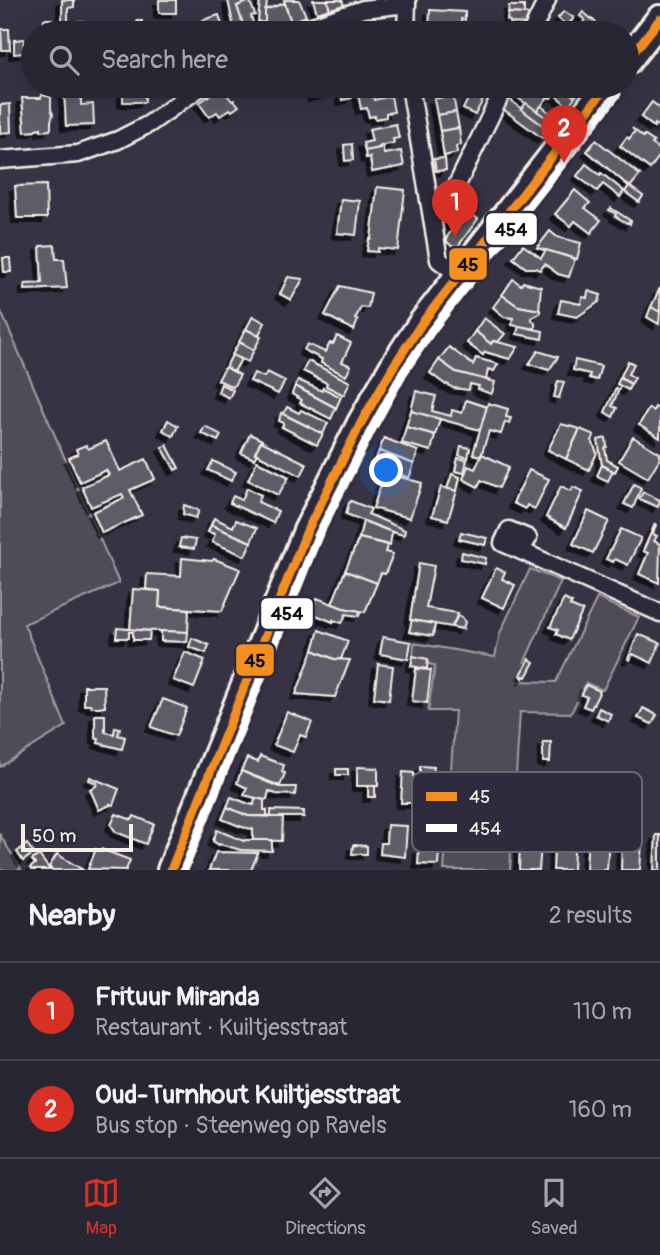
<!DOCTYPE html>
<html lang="en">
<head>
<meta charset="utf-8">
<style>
  body { margin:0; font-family:Pangolin,sans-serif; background:#35323f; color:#f1f3f6 }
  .scale { position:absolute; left:21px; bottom:18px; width:112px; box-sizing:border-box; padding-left:7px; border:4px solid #f4f1e8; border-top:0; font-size:19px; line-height:24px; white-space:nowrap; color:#f4f1e8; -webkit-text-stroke:5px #2f2a3d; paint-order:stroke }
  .you { position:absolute; left:387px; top:471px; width:24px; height:24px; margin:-18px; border:5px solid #fff; border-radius:50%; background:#1a73e8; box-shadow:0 0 0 10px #1a73e833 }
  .badge { display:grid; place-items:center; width:46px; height:46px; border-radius:50%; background:#d93025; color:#fff; font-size:23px; font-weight:700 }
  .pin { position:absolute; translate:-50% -58px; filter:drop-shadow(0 2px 4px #0008) }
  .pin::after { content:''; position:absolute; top:37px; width:24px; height:21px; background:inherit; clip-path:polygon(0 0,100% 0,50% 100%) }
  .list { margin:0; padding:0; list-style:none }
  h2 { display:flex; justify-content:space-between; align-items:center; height:91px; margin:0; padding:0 28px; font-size:30px }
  h2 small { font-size:23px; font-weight:400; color:#a5a5ac }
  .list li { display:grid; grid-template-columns:46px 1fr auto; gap:21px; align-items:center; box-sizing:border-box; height:98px; padding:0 28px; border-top:2px solid #45434e }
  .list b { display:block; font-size:26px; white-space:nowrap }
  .list p { margin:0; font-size:23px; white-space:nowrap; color:#a5a5ac }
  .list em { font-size:23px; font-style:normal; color:#a5a5ac }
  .icon { flex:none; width:38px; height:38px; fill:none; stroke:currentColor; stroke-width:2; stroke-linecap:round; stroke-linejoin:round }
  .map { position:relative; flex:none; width:660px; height:870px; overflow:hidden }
  .search { position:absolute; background:#292633; box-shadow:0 7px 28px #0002; left:21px; right:21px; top:21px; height:77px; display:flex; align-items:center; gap:18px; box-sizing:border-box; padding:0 24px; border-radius:38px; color:#a5a5ac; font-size:26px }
  .sheet { height:287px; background:#292633 }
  nav { display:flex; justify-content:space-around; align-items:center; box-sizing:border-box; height:98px; border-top:2px solid #45434e; background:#292633; font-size:19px; color:#a5a5ac }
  nav a { display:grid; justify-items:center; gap:4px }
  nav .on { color:#d93025 }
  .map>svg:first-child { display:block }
  .green { fill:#504b59; stroke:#a29ea0; stroke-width:2 }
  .building { fill:#5f5c67; stroke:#f4f1e8; stroke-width:2; filter:url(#shadow) }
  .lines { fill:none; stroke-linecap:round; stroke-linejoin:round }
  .street-casing { stroke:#f4f1e8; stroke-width:21 }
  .primary-casing { stroke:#f4f1e8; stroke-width:32 }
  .street { stroke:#2f2a3d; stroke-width:16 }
  .primary { stroke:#2f2a3d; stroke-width:26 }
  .bus-1-casing { stroke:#2f2a3d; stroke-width:14 }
  .bus-2-casing { stroke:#2f2a3d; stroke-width:14 }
  .bus-1 { stroke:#f38e20; stroke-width:9 }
  .bus-2 { stroke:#fff; stroke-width:9 }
  .key { fill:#2f2a3d; stroke:#6a6670; stroke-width:2 }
  .key-label { font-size:19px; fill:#f4f1e8 }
  .line-badge { stroke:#2f2a3d; stroke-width:2.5 }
  .pale-badge-label { font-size:19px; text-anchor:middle; font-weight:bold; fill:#111 }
</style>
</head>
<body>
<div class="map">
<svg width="660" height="870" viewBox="0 0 660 870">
  <defs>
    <filter id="shadow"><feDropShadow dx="-5" dy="5" stdDeviation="0" flood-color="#0009"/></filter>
  </defs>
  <rect width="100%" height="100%" fill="#373244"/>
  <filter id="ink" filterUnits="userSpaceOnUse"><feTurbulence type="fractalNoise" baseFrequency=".0143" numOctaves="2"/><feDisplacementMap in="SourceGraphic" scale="14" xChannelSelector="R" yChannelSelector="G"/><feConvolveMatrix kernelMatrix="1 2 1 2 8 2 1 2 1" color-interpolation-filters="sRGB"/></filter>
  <g filter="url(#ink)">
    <!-- green -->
    <g class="green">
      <path d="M0 309 119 583 24 624 66 726 0 767Z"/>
      <path d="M530 569 561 581 516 681 556 682 597 598 639 617 603 690 586 683 571 713 520 712 510 870H444L455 711H428L435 666 413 658 414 643 495 657 500 633Z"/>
      <path d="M0 835 21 869 20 870H0Z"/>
    </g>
    <!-- building -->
    <g class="building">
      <path d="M62 0H74V7L68 8V33H55L62 32Z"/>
      <rect x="159" y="0" width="17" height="13"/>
      <path d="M228 0H246L245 2 246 3 237 6 246 33H235Z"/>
      <path d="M260 0H267L265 22H258Z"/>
      <path d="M284 0H299L306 16 291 22Z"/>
      <path d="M313 0H327L330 9 317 13Z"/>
      <path d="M327 0H342L344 5 330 9Z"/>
      <path d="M250 1 255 15 251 16 256 33H246L237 6Z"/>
      <path d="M284 3 291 22 268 31 265 22V10Z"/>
      <path d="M509 6H524V14L508 13Z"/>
      <path d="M430 10 465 12V20L461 19V33H429Z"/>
      <path d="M564 11 574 18 567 26 558 18Z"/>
      <path d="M583 12 604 29 601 33H587L579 28 585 20 580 16Z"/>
      <path d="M508 13 524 14H529L525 24 510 23V21L507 20Z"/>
      <path d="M219 15 223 28 207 33H197L205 27 203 20Z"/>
      <path d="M44 19H52L55 33H43Z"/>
      <path d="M78 21H84L85 33H78Z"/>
      <path d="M137 21H142V25H146V33H137Z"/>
      <path d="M1 29H9L10 50H2Z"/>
      <path d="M24 39V53L14 54V40Z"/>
      <rect x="123" y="86" width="22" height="16"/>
      <path d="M324 86H338L341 90 313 97 312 89Z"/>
      <path d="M516 86H534L548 97 537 111 512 94Z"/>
      <path d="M534 86H560L575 97 568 106 554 94 551 98 548 97Z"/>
      <path d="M560 86H578L582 89 575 97Z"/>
      <path d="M81 87V105L93 104 94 125 66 126 64 88Z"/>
      <path d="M221 87 232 101 234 100 239 106 232 111 230 109 220 116 217 112 209 117 199 103Z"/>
      <path d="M356 88 357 92 352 95V98L342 100 341 90Z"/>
      <path d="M372 91 374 100 391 96 394 112 386 113V117L375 119V116L369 117 367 108 361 109 358 94Z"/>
      <path d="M42 95 51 97V109L53 114 51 121V128L50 130 41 131V128L36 129 35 131 25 132 22 98H41Z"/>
      <path d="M453 95 456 112 437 115 434 99Z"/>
      <path d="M470 95 483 100 475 115 463 109Z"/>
      <path d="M509 99 549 130 542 138 503 109Z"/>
      <path d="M652 102 660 108V127L655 124 654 127 641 117Z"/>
      <path d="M526 103 554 123 549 130 521 109Z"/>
      <path d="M10 104 11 132 0 133V105Z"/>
      <path d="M541 106 557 118 554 123 537 111Z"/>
      <path d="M456 112 459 128 440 131 437 115Z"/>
      <path d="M396 124 399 138 393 139 394 143 379 146 380 148 365 151 363 143 372 141 369 129Z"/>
      <path d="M459 128 461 145 456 146 457 153 444 156 440 131Z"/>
      <path d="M632 128 643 137 644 135 654 142 652 144 660 150V155L650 169 620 146 627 137 629 139 635 131Z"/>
      <path d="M596 140 640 175 630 187 587 151Z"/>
      <path d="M352 144 353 160 345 161 344 145Z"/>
      <path d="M382 145 384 154 401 151 404 166 372 172 370 157 366 158 365 151 380 148 379 146Z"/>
      <path d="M445 158 446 170 436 171 434 159Z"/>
      <path d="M586 164 600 175 601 173 624 191 620 197 603 184 597 191 577 176Z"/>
      <path d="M46 185 47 218H17L15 186Z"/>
      <path d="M629 186 643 196 639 202 625 192Z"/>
      <path d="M377 187 405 190 398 250 378 248V252L367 251 369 239H371Z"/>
      <path d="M575 190 590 203 585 208 601 220 591 233 575 221 571 226 555 214Z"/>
      <path d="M341 199 360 201 356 235 337 233Z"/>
      <path d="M611 208 631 221 630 224 628 222 627 223 615 216 616 214 609 210Z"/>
      <path d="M456 210 463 215 467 211 478 219 458 246 453 247 447 242V237L454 227 449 224Z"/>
      <path d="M550 231 557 237 581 243 577 259 537 248Z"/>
      <path d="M55 245 56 259H64L67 288 25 290V284L42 283 40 246Z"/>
      <path d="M523 245 541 258 546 250 575 259 569 277 558 274 545 264 540 270 536 268H526L513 258Z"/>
      <path d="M3 258H10L11 272H4Z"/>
      <path d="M288 277 303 279 291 300 280 294Z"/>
      <path d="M513 279 521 285 523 282 541 287 539 310 518 306 502 295Z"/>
      <path d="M340 286 371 293 368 308 361 307 355 319 358 320 354 330 325 315Z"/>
      <path d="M660 288V312L651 307Z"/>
      <path d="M588 291 601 295 599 302 577 317 558 313 561 300 581 304 582 297 587 298Z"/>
      <path d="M502 295 518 306 540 310V313L531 318 535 323V329L512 325 513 318 504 317 493 307Z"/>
      <path d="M651 307 660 312 659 324 647 317Z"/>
      <path d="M253 316 265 323 258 336 246 329Z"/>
      <path d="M484 318 505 334 498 342 493 341 491 344 475 331Z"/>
      <path d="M519 326 543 331 542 339 517 334Z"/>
      <path d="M246 329 261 337 254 350 239 342Z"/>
      <path d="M475 331 491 344 493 341 518 347 510 359 485 352 483 355 467 343Z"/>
      <path d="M337 336 351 343 342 362 351 366 346 376 321 363 322 359 304 350 307 344 325 352 330 343 333 344Z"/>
      <path d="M239 342 254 350 248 362 232 355Z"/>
      <path d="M449 347 473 365 476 358 498 364 494 371 488 369 486 380 456 372 439 360Z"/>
      <path d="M538 351 558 357 549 370 529 364Z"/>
      <path d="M232 355 241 359 234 372 226 367Z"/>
      <path d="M439 360 456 372 495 382 492 393 491 394 478 389 479 386 470 384 469 390 453 388 447 384 446 385 430 373Z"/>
      <path d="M575 360 601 366 597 380 589 378 590 374 573 370Z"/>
      <path d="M308 361 350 382 344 395 326 386 327 383 303 371Z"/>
      <path d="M628 361 634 364 628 374 635 378 631 384 620 378Z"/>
      <path d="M225 367 240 375 233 387 218 380Z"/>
      <path d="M267 372 285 381 278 394 250 381 254 373 264 377Z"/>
      <path d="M620 378 631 384 628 390 617 384Z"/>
      <path d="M298 380 322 391 323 388 341 397 336 408 295 386Z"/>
      <path d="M558 381 564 382 559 398 554 397Z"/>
      <path d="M221 384 233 390 229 398 218 392Z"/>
      <path d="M295 386 336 408 331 419 300 403 302 400 292 394Z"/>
      <path d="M616 388 619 389 612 406 617 408 613 417 605 412Z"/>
      <path d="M416 391 436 396 432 411 451 416 452 410 462 413 466 400 487 407 480 430 411 411Z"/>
      <path d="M488 403 508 409 506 417 511 418 509 423 505 422 501 434 489 431 481 456 473 454Z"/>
      <path d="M287 407 299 413 301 410 328 423 323 434 283 414Z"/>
      <path d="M655 407 660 410V438L639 425 649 408 653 411Z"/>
      <path d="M411 411 440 419 435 435 406 427Z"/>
      <path d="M281 413 323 434 317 445 282 427 284 423 279 421Z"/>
      <path d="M168 420 178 426 173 436 163 430Z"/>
      <path d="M561 424 580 429 566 459 548 450Z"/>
      <path d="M205 426 221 435 218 441 201 433Z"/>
      <path d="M406 427 435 435 431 451 402 443Z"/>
      <path d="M580 429 594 435 592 441 597 453 589 470 566 459Z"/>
      <path d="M250 434 262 440 255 453 257 454 254 459 241 453Z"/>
      <path d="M633 437 660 453V458L648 478 619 461Z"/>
      <path d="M384 438 418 451 414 464 379 451Z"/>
      <path d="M606 438 607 447 605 448 607 460 618 466 615 472 602 465 598 440Z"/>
      <path d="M106 441 120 471 146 459 155 479 130 490 142 515 102 533 93 512 124 498 122 494 91 507 82 487 109 475 106 470 80 482 69 458 78 454 76 449 86 445 88 449Z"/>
      <path d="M261 441 307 464 301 476 255 453Z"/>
      <path d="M167 445 179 468 175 470 162 447Z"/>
      <path d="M461 446 470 448 468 458 459 455Z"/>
      <path d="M379 451 414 464 409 478 374 464Z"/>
      <path d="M482 454 509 467 499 488 481 480 478 487 463 479 468 466 475 469Z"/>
      <path d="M458 458 467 460 464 473 455 471Z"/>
      <path d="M213 461 236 472 231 481 208 470Z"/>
      <path d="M257 461 289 477 278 495 248 480Z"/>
      <path d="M602 465 613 471 608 481 597 476Z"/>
      <path d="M529 470 549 479 535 509 527 505 525 509 513 503Z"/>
      <path d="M385 473 422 483 410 518 373 508Z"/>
      <path d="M452 474 460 477 457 491 447 489Z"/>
      <path d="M634 484 641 488 633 508 624 504Z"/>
      <path d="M561 486 571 491 573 487 583 491 566 528 546 517Z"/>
      <path d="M441 487 457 491 448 520 432 516Z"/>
      <path d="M247 488 261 495 258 502 278 511 273 523 230 503 233 496 242 500Z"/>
      <path d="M643 492 660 500 658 507 639 499Z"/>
      <path d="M351 501 371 509 368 514 405 530 404 535 392 532 346 514 349 503Z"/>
      <path d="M184 505 199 510 196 518 183 514Z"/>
      <path d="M588 511 609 521 593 553 573 544Z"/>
      <path d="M214 518 233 527 236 520 257 528 251 542 211 525Z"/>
      <path d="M363 521 392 532 390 545 359 538Z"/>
      <path d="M655 524 656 525 653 534 657 536 654 541 660 544 659 583 639 574 648 553 643 551Z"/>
      <path d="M211 525 251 542 245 556 212 542 215 534 208 532Z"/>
      <path d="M621 529 641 538 628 565 615 559 613 562 606 559Z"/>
      <path d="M461 532 487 538 485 545 459 539Z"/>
      <path d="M181 538 196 540 194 549 179 547Z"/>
      <path d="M359 538 388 545 385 552 393 554 385 574 381 573 377 583 345 571Z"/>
      <path d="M462 552 486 558 485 564 461 559Z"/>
      <path d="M182 558 212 561 214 559 240 569 222 611 159 607 160 591 146 589 147 574 181 576Z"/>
      <path d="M419 563 434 566 426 608 458 613 452 627 410 620Z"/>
      <path d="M496 568 505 572 502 579 515 585 504 608 482 598Z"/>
      <path d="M345 571 377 583 365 612 343 608 332 604Z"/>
      <path d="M133 589 160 591 159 607 189 609 188 632 130 630Z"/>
      <path d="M317 598 343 608 360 611 359 616 346 614 342 623 333 620V622L311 613Z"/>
      <path d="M564 599 572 603 570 606 582 611 583 610 569 640 556 634 558 630 550 627Z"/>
      <path d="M458 615 462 617 465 622 463 629 452 627Z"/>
      <path d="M412 620 435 624 433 636 409 632Z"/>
      <path d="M117 628 150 631 149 640H133V632H129V638H116Z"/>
      <path d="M319 630 348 641 341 659H334L313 650Z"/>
      <path d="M161 631 188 632 187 642 161 641Z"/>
      <path d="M638 634 660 643 652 663 633 654 630 660 628 659Z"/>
      <path d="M383 637 411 642 408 659 380 654Z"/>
      <path d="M192 638 209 645 206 653 189 647Z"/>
      <path d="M313 650 334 659 350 660 335 697 296 694Z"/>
      <path d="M185 652 205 660 194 688 173 680Z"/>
      <path d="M413 656 428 659 427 669 411 666Z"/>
      <path d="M529 659 534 662 526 677 524 676 523 678 521 675Z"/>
      <path d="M378 664 393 666 389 700 374 698Z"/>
      <path d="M416 669 431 670 427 703 412 701Z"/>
      <path d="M586 685 600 691 591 709 583 706 587 697 582 695Z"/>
      <path d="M84 686H104L105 707H91V705H84Z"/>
      <path d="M163 699 187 708 176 736 151 727Z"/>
      <path d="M599 708 611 714 608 721 596 715Z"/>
      <path d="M643 708 657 715 652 724 638 718Z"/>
      <path d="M287 712 312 722 306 737 300 735 293 752 274 745Z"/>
      <path d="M95 715H105V732L114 734 115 727 120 728 118 735 125 737 122 749 98 743 99 739 95 738Z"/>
      <path d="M543 742H551L550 762H543Z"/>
      <path d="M260 756 284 765 282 772 285 773 280 786 241 771 247 758 258 762Z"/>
      <path d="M420 766 434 767 433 774H420Z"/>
      <path d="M357 767 378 768V786H357Z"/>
      <rect x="336" y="769" width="12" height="6"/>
      <path d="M241 771 279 787H296L295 795 276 794 269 791 267 799 264 800 244 795 247 788 237 783Z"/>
      <path d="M403 772 414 773V778H417L415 803H401Z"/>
      <path d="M90 777 119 789 113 805 110 804V805L99 810 90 789 96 786 97 783 89 780Z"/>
      <rect x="368" y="786" width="7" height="11"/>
      <path d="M231 797 249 804 254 805 255 798 264 800V810H267V816H248L227 807Z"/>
      <path d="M227 807 248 816 283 817 282 841 253 840V829L242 827 222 819Z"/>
      <path d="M271 810 304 811V817H271Z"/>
      <path d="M116 814 132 820 134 816 154 824 146 844 116 832 111 825Z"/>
      <path d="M421 824H441L438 865 418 864 419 849H425L426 838H420Z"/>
      <path d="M387 825 407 826 405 857 380 854 381 843H386Z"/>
      <path d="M217 830 244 841 245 840H272V851L241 850 220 844 219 845 213 841Z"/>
      <path d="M555 832 575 833 573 870H553Z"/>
      <path d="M588 835 609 836 607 870H586Z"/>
      <path d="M656 835H660V870H654Z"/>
      <path d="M622 841 642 843 640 870H621Z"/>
      <path d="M27 844 34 853 23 861 17 852Z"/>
      <path d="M520 844 541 845 539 870H519Z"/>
      <path d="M353 845 367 846V854H352Z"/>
      <path d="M96 849 100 851 101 849 130 860 126 870 88 869Z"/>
      <path d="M216 852 258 853 251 870H209Z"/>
      <path d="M57 854 83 870H53L49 867Z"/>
      <path d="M39 855 50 870H32L30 868 35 864 32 860Z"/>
    </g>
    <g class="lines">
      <!-- street casing -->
      <g class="street-casing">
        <g id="street">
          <path d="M291 33 363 9 407 4"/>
          <path d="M406 33 407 0"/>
          <path d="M531 33 547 0"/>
          <path d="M410 86 439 260 459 275"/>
          <path d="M0 160 78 154 118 140 149 124 202 86"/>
          <path d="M433 218 453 193 505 86"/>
          <path d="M521 551 528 538 509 530 503 543 521 551 660 613"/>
        </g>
      </g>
      <!-- primary casing -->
      <g class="primary-casing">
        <g id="primary">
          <path d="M627 61 660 19"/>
          <path d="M171 870 307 531 361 423 393 367 422 323 607 86"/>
        </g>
      </g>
      <!-- street -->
      <use href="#street" class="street"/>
      <!-- primary -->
      <use href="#primary" class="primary"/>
      <!-- bus-1 casing -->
      <g class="bus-1-casing">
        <g id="bus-1">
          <path d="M627 61 660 19"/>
          <path d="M171 870 307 531 361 423 393 367 422 323 607 86"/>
        </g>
      </g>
      <!-- bus-2 casing -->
      <g class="bus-2-casing">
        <path id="bus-2" d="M184 870 318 536 372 429 403 373 432 330 617 94"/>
      </g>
      <!-- bus-1 -->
      <use href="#bus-1" class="bus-1"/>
      <!-- bus-2 -->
      <use href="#bus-2" class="bus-2"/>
    </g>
  </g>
  <!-- legend -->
  <rect x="412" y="772" width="230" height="80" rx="10" class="key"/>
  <rect x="426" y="792" width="31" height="9" fill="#f38e20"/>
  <rect x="426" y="824" width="31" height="8" fill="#fff"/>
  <g class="key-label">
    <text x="469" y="803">45</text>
    <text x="469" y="835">454</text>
  </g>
  <g class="line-badge">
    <rect x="485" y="212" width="53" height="34" rx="7" fill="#fff"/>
    <rect x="448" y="247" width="40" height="34" rx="7" fill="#f38e20"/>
    <rect x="260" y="597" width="54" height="33" rx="7" fill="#fff"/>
    <rect x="235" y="643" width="40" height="34" rx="7" fill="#f38e20"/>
  </g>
  <g class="pale-badge-label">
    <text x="511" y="236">454</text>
    <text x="468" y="271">45</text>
    <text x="287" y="620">454</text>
    <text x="255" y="667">45</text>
  </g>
</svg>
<div class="scale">50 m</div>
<div class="you"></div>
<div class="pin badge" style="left:455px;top:237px">1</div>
<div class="pin badge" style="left:564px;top:163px">2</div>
<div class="search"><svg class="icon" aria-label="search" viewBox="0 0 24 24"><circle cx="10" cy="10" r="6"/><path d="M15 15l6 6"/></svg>Search here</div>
</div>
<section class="sheet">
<h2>Nearby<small>2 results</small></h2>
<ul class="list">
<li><span class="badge">1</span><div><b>Frituur Miranda</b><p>Restaurant · Kuiltjesstraat</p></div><em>110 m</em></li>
<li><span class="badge">2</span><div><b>Oud-Turnhout Kuiltjesstraat</b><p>Bus stop · Steenweg op Ravels</p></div><em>160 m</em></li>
</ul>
</section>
<nav>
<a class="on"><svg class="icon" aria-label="map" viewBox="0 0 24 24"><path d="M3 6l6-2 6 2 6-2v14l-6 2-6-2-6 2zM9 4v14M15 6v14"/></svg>Map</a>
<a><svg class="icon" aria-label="directions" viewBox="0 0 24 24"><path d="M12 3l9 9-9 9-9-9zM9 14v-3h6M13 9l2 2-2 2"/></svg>Directions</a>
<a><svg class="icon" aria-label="saved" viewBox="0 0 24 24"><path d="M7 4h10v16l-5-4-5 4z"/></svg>Saved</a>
</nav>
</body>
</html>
